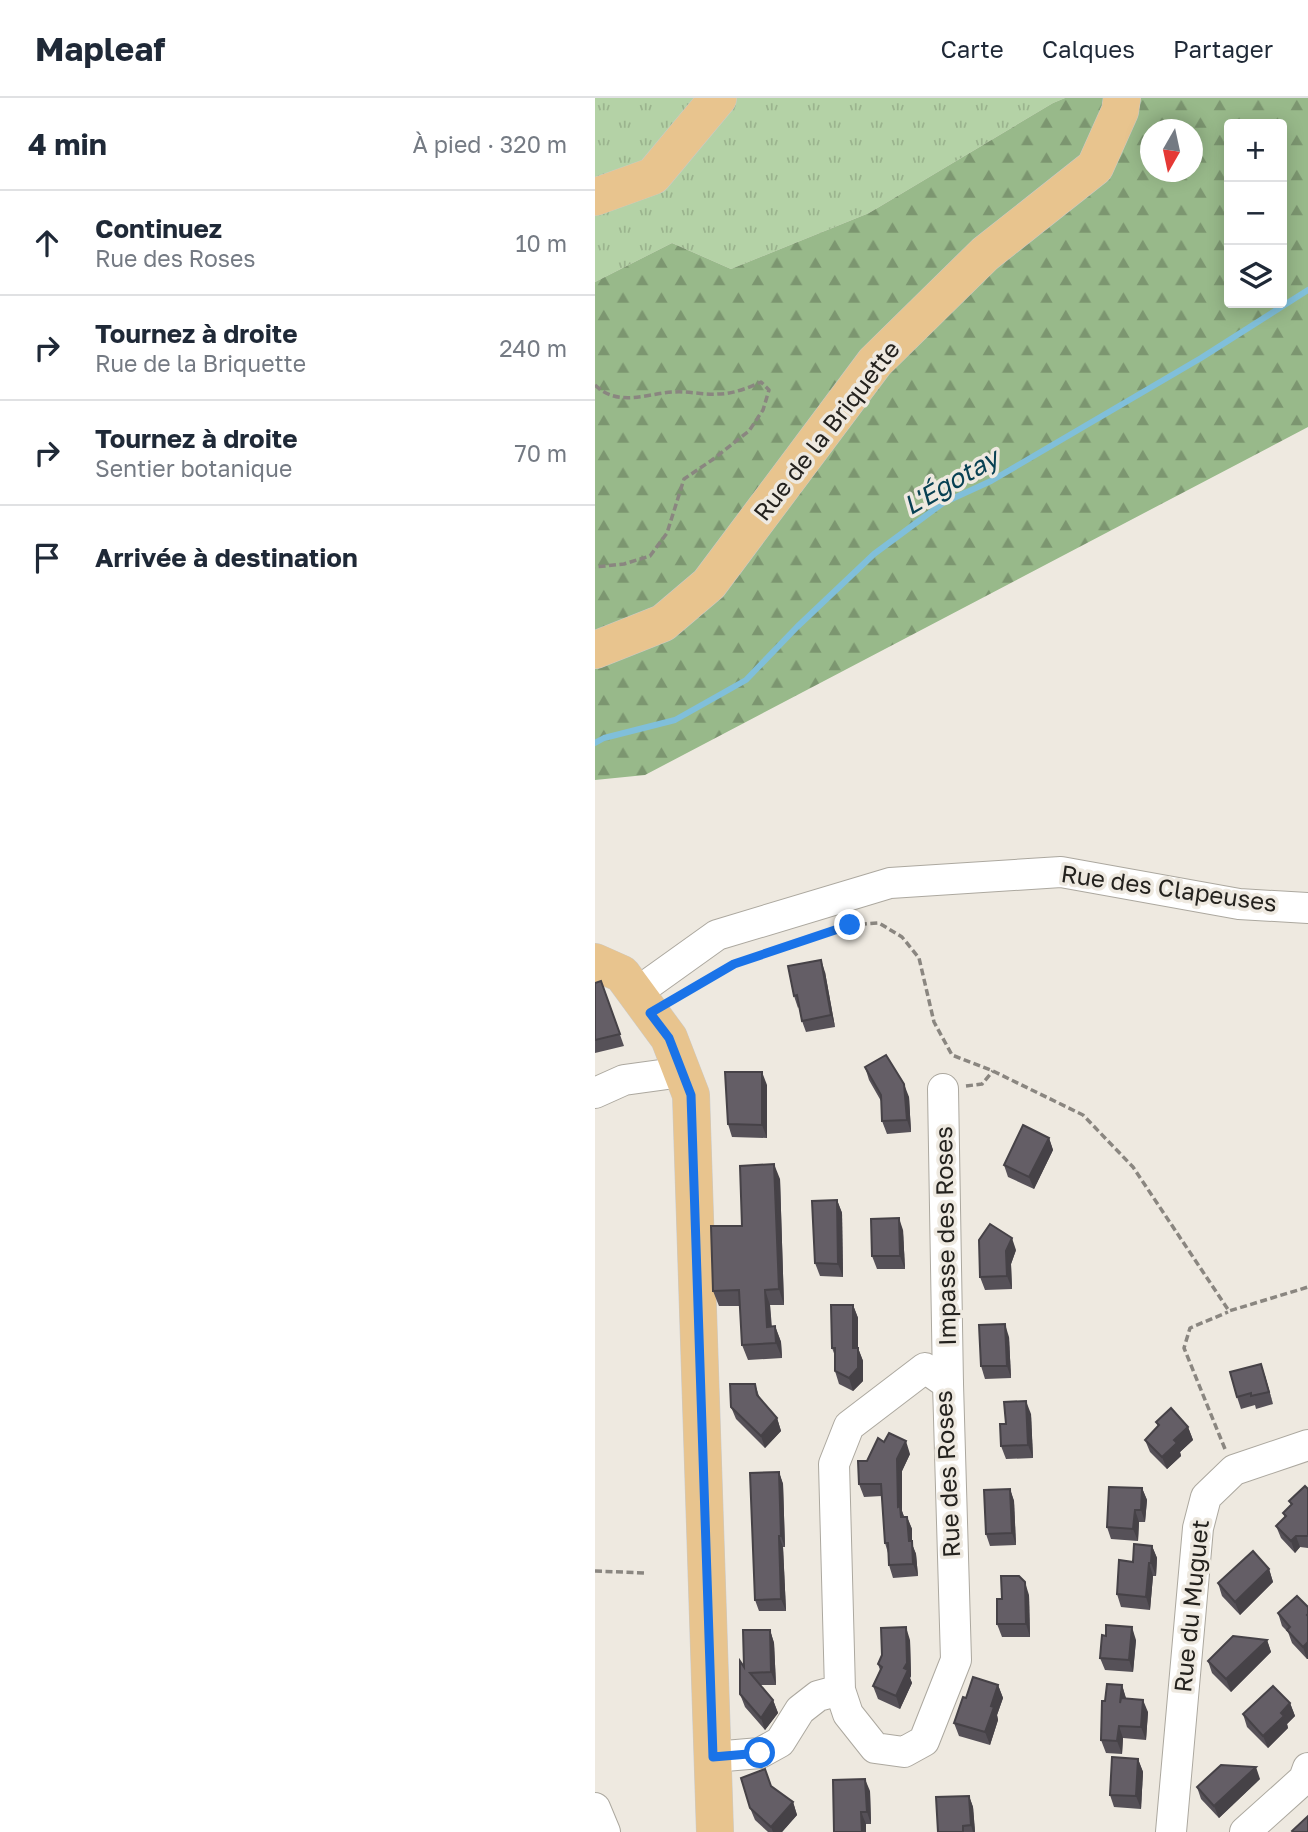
<!DOCTYPE html>
<html lang="fr">
<head>
<meta charset="utf-8">
<style>
  body { margin:0; font-family:"Golos Text",sans-serif; background:#f2f2f3; color:#1f2937 }
  .controls { position:absolute; right:21px; top:21px; display:grid; overflow:hidden; border-radius:7px; box-shadow:0 4px 18px #0003 }
  .controls button { width:63px; height:63px; display:grid; place-items:center; padding:0; border:0; border-bottom:2px solid #e0e1e3; background:#fff; color:#1f2937; font:35px sans-serif }
  .compass { position:absolute; left:545px; top:21px; width:63px; height:63px; border-radius:50%; background:#fff; box-shadow:0 4px 18px #0003; rotate:189deg }
  .stop { position:absolute; width:21px; height:21px; margin:-16px; border:5px solid #1a73e8; border-radius:50%; background:#fff }
  .stop.end { background:#1a73e8; border-color:#fff; box-shadow:0 2px 7px #0008 }
  .list { margin:0; padding:0; list-style:none }
  h2 { display:flex; justify-content:space-between; align-items:center; height:91px; margin:0; padding:0 28px; font-size:30px }
  h2 small { font-size:23px; font-weight:400; color:#747a83 }
  .list li { display:grid; grid-template-columns:46px 1fr auto; gap:21px; align-items:center; box-sizing:border-box; height:105px; padding:0 28px; border-top:2px solid #e0e1e3 }
  .list b { display:block; font-size:26px; white-space:nowrap }
  .list p { margin:0; font-size:23px; white-space:nowrap; color:#747a83 }
  .list em { font-size:23px; font-style:normal; color:#747a83 }
  .icon { flex:none; width:38px; height:38px; fill:none; stroke:currentColor; stroke-width:2; stroke-linecap:round; stroke-linejoin:round }
  .map { position:relative; flex:none; width:713px; height:1734px; overflow:hidden }
  header { display:flex; align-items:center; gap:42px; box-sizing:border-box; height:98px; padding:0 35px; background:#fff; border-bottom:2px solid #e0e1e3 }
  header strong { font-size:33px }
  nav { display:flex; gap:38px; margin-inline-start:auto; font-size:24px }
  main { display:flex }
  aside { flex:1; background:#fff }
  .map>svg:first-child { display:block }
  .grass { fill:url(#grass-tufts) }
  .forest { fill:url(#forest-firs); fill-rule:evenodd }
  .lines { fill:none; stroke-linecap:round; stroke-linejoin:round }
  .stream { stroke:#80bfda; stroke-width:6 }
  .minor-casing { stroke:#aca89f; stroke-width:32 }
  .major-casing { stroke:#cacac9; stroke-width:38 }
  .path { stroke:#8a8680; stroke-width:3.5; stroke-dasharray:7 3.5; stroke-linecap:butt }
  .minor { stroke:#fff; stroke-width:30 }
  .major { stroke:#e8c48e; stroke-width:37 }
  .wall { fill:#565158 }
  .shaded-wall { fill:#464247 }
  .building { fill:#645e66; stroke:#464247; stroke-width:2 }
  .route { stroke:#1a73e8; stroke-width:9 }
  .labels { text-anchor:middle; stroke-width:7; stroke-linejoin:round; paint-order:stroke }
  .street-label { font-size:24px; fill:#24221e; stroke:#eee9e0 }
  .water-label { font-size:26px; font-style:italic; fill:#084153; stroke:#eee9e0 }
</style>
</head>
<body>
<header>
<strong>Mapleaf</strong>
<nav><a>Carte</a><a>Calques</a><a>Partager</a></nav>
</header>
<main>
<aside>
<h2>4 min<small>À pied · 320 m</small></h2>
<ul class="list">
<li><svg class="icon" aria-label="ahead" viewBox="0 0 24 24"><path d="M12 20V5M6 11l6-6 6 6"/></svg><div><b>Continuez</b><p>Rue des Roses</p></div><em>10 m</em></li>
<li><svg class="icon" aria-label="right" viewBox="0 0 24 24"><path d="M7 20v-9h11M14 6l5 5-5 5"/></svg><div><b>Tournez à droite</b><p>Rue de la Briquette</p></div><em>240 m</em></li>
<li><svg class="icon" aria-label="right" viewBox="0 0 24 24"><path d="M7 20v-9h11M14 6l5 5-5 5"/></svg><div><b>Tournez à droite</b><p>Sentier botanique</p></div><em>70 m</em></li>
<li><svg class="icon" aria-label="arrive" viewBox="0 0 24 24"><path d="M6 21V4h12l-3 4 3 4H6"/></svg><div><b>Arrivée à destination</b></div></li>
</ul>
</aside>
<div class="map">
<svg width="713" height="1734" viewBox="0 0 713 1734">
  <defs>
    <pattern id="grass-tufts" width="24" height="20" patternUnits="userSpaceOnUse" patternTransform="scale(1.75)"><rect width="24" height="20" fill="#b4d2a6"/><path d="M3 7l-1-3M5 7V3M7 7l1-3M15 17l-1-3M17 17v-4M19 17l1-3" fill="none" stroke="#9bb48e"/></pattern>
    <pattern id="forest-firs" width="22" height="20" patternUnits="userSpaceOnUse" patternTransform="scale(1.75)"><rect width="22" height="20" fill="#98b98a"/><path d="M5 1l3.5 6h-7zM16 11l3.5 6h-7z" fill="#7c9670"/></pattern>
  </defs>
  <rect width="100%" height="100%" fill="#eee9e0"/>
  <!-- grass -->
  <path class="grass" d="M0 0H470L458 5 274 115 136 171 77 145 0 184Z"/>
  <!-- forest -->
  <path class="forest" d="M470 0H713V329L50 677 0 682V184L77 145 136 171 274 115 458 5ZM634 26H687V205H634ZM556 32H598V74H556Z"/>
  <g class="lines">
    <!-- stream -->
    <path class="stream" d="M0 645 9 640 80 622 151 582 202 529 279 456 348 405 396 383 606 260 713 192"/>
    <!-- minor casing -->
    <g class="minor-casing">
      <g id="minor">
        <path d="M41 895 122 837 295 785 466 774 644 806 713 810"/>
        <path d="M348 991 353 1286"/>
        <path d="M0 995 29 982 87 974"/>
        <path d="M118 1659 165 1655 185 1644 205 1612 223 1598 245 1592 239 1366 254 1328 330 1270 353 1286 361 1562 329 1643 309 1654 280 1650 253 1616 245 1592"/>
        <path d="M0 1710 10 1734"/>
        <path d="M576 1734 603 1430 611 1399 639 1372 713 1347"/>
        <path d="M650 1734 709 1681 713 1670"/>
      </g>
    </g>
    <!-- major casing -->
    <g class="major-casing">
      <g id="major">
        <path d="M0 99 58 78 123 0"/>
        <path d="M0 552 68 525 114 486 280 264 390 156 500 69 525 13 527 0"/>
        <path d="M0 864 27 876 74 940 96 997 120 1734"/>
      </g>
    </g>
    <!-- path -->
    <g class="path">
      <path d="M0 287C24 310 52 295 79 294 94 293 109 297 123 296 138 296 153 290 166 284L174 292 168 312 154 333 117 362 89 381 72 435 55 458 29 466 0 469"/>
      <path d="M81 900 139 866 255 827 284 825 307 839 324 860 339 924 357 957 398 973 488 1017 538 1069 634 1213 713 1189"/>
      <path d="M371 988 387 986 398 973"/>
      <path d="M630 1351 589 1250 595 1230 633 1214"/>
      <path d="M0 1473 51 1475"/>
    </g>
    <!-- minor -->
    <use href="#minor" class="minor"/>
    <!-- major -->
    <use href="#major" class="major"/>
  </g>
  <!-- wall -->
  <g class="wall">
    <path d="M230 874 240 929 211 934 207 923 204 909 203 910 199 898Z"/>
    <path d="M6 883 29 948 0 955V885Z"/>
    <path d="M270 969 314 999 316 1034 292 1036 287 1023 286 1003 274 982Z"/>
    <path d="M172 987V1040L137 1039 133 1026Z"/>
    <path d="M454 1040 458 1052 439 1091 413 1079 409 1067Z"/>
    <path d="M185 1081 189 1207H175L177 1229 180 1228 186 1244 187 1260 153 1262 147 1247 145 1208H124L118 1193 147 1128Z"/>
    <path d="M242 1102 247 1115 248 1179 225 1178 220 1165Z"/>
    <path d="M308 1132 310 1171H282L277 1158Z"/>
    <path d="M421 1152 416 1166 417 1191 390 1192 385 1179Z"/>
    <path d="M258 1207 263 1220V1250L268 1263V1283L258 1293 244 1286 240 1273V1258L237 1250Z"/>
    <path d="M414 1239 416 1280 390 1281 386 1268Z"/>
    <path d="M670 1278 678 1306 661 1311 660 1307 646 1311 642 1299Z"/>
    <path d="M160 1286 165 1301 182 1320 186 1333 170 1350 141 1321 136 1309Z"/>
    <path d="M436 1316 438 1360 411 1361 406 1348 411 1326Z"/>
    <path d="M561 1324 593 1329 598 1342 585 1354 586 1358 572 1371 555 1354 550 1342 563 1329Z"/>
    <path d="M315 1356 307 1373V1413L309 1419H312L317 1431V1446L321 1456 323 1478 298 1480 294 1467 293 1455 290 1445 287 1398 269 1399 264 1386 272 1363Z"/>
    <path d="M184 1374 188 1386 190 1449H188L191 1513H164L160 1502Z"/>
    <path d="M547 1390 552 1402 550 1424H544L543 1443 516 1441 512 1429Z"/>
    <path d="M415 1391 419 1403 421 1447 395 1448 391 1436Z"/>
    <path d="M713 1391V1450L705 1449 700 1455 686 1440 681 1428 690 1420 688 1415 696 1407 694 1403Z"/>
    <path d="M557 1448 562 1460 561 1478H558L555 1512 526 1509 522 1496 538 1464Z"/>
    <path d="M674 1471 678 1484 645 1517 627 1498 623 1485Z"/>
    <path d="M434 1497 435 1539H407L402 1526 407 1501Z"/>
    <path d="M713 1509 712 1561 697 1545 693 1534 687 1528 683 1515Z"/>
    <path d="M175 1532 179 1545 181 1587H165L178 1602 183 1615 170 1632 150 1609 145 1596 149 1569Z"/>
    <path d="M315 1542 316 1578 315 1580 317 1585 305 1611 283 1601 278 1588 285 1572 283 1566Z"/>
    <path d="M541 1542 538 1574 510 1572 505 1560Z"/>
    <path d="M672 1542 676 1554 636 1594 617 1575 613 1563Z"/>
    <path d="M403 1587 408 1600 402 1617 403 1622 395 1647 364 1638 359 1625 371 1600Z"/>
    <path d="M527 1587 531 1601 553 1614 551 1642 528 1640 527 1656 511 1655 506 1642 510 1603Z"/>
    <path d="M695 1605 700 1618 692 1626 693 1630 673 1650 652 1629 648 1616Z"/>
    <path d="M543 1661 548 1674 546 1711 519 1709 515 1697Z"/>
    <path d="M665 1681 624 1720 606 1701 602 1689Z"/>
    <path d="M177 1689 198 1704 202 1717 187 1734H173L160 1722 155 1710Z"/>
    <path d="M275 1693 276 1726H271L239 1734Z"/>
    <path d="M374 1698 378 1709 380 1734H343Z"/>
  </g>
  <!-- shaded-wall -->
  <g class="shaded-wall">
    <path d="M226 862 230 874 240 929 236 917Z"/>
    <path d="M167 974 172 987V1040L167 1027Z"/>
    <path d="M309 986 314 999 316 1034 312 1022Z"/>
    <path d="M454 1040 458 1052 439 1091 434 1079Z"/>
    <path d="M179 1066 185 1081 189 1207 184 1191Z"/>
    <path d="M242 1102 247 1115 248 1179 243 1166Z"/>
    <path d="M304 1120 308 1132 310 1171 305 1158Z"/>
    <path d="M417 1140 421 1152 416 1166 417 1191 412 1178 411 1153Z"/>
    <path d="M170 1192 175 1207 177 1244 172 1229Z"/>
    <path d="M258 1207 263 1220V1262L258 1250Z"/>
    <path d="M410 1226 414 1239 416 1280 412 1268Z"/>
    <path d="M180 1228 186 1244 187 1260 181 1245Z"/>
    <path d="M263 1250 268 1263V1283L258 1293 254 1280Z"/>
    <path d="M666 1266 670 1278 678 1306 674 1294Z"/>
    <path d="M431 1303 436 1316 438 1360 433 1347Z"/>
    <path d="M182 1320 186 1333 170 1350 166 1338Z"/>
    <path d="M593 1329 598 1342 585 1354 586 1358 572 1371 567 1359 579 1342Z"/>
    <path d="M311 1343 315 1356 307 1373V1413L310 1421 311 1431 303 1409 302 1361Z"/>
    <path d="M184 1374 188 1386 190 1449 186 1438Z"/>
    <path d="M547 1390 552 1402 550 1424 546 1412Z"/>
    <path d="M415 1391 419 1403 421 1447 417 1435Z"/>
    <path d="M540 1412 544 1424 543 1443 538 1431Z"/>
    <path d="M312 1419 317 1431V1446L321 1456 323 1478 318 1466 314 1443Z"/>
    <path d="M184 1438 188 1449 191 1513 186 1501Z"/>
    <path d="M701 1438 705 1449 700 1455 696 1443Z"/>
    <path d="M557 1448 562 1460 561 1478 556 1465Z"/>
    <path d="M554 1465 558 1478 555 1512 551 1499Z"/>
    <path d="M674 1471 678 1484 645 1517 640 1504Z"/>
    <path d="M430 1484 434 1497 435 1539 431 1526Z"/>
    <path d="M311 1529 315 1542 316 1578 315 1580 317 1585 305 1611 301 1598 309 1570Z"/>
    <path d="M537 1529 541 1542 538 1574 534 1562Z"/>
    <path d="M175 1532 179 1545 181 1587 176 1574Z"/>
    <path d="M672 1542 676 1554 636 1594 631 1581Z"/>
    <path d="M713 1544V1561H712L708 1549Z"/>
    <path d="M403 1587 408 1600 402 1617 403 1622 395 1647 390 1634 396 1608Z"/>
    <path d="M527 1587 531 1600 530 1617 525 1605Z"/>
    <path d="M178 1602 183 1615 170 1632 166 1620Z"/>
    <path d="M548 1602 553 1614 551 1642 546 1629Z"/>
    <path d="M695 1605 700 1618 692 1626 693 1630 673 1650 668 1638 686 1615Z"/>
    <path d="M524 1628 528 1640 527 1656 522 1643Z"/>
    <path d="M543 1661 548 1674 546 1711 541 1698Z"/>
    <path d="M661 1669 665 1681 624 1720 619 1708Z"/>
    <path d="M270 1681 275 1693 276 1726 272 1714Z"/>
    <path d="M374 1698 378 1709 380 1734H378L376 1727Z"/>
    <path d="M198 1704 202 1717 187 1734H178L176 1729Z"/>
    <path d="M266 1714 271 1726V1734H267Z"/>
  </g>
  <!-- building -->
  <g class="building">
    <path d="M226 862 236 917 207 923 202 897 199 898 193 868Z"/>
    <path d="M6 883 25 936 0 942V885Z"/>
    <path d="M291 957 309 986 312 1022 287 1023 286 997 270 969Z"/>
    <path d="M130 974H167V1027L133 1026Z"/>
    <path d="M428 1027 454 1040 434 1079 409 1067Z"/>
    <path d="M179 1066 184 1191 170 1192 172 1229 180 1228 181 1245 147 1247 144 1192 118 1193 116 1128H147L145 1068Z"/>
    <path d="M242 1102 243 1166 220 1165 217 1103Z"/>
    <path d="M304 1120 305 1158H277L276 1121Z"/>
    <path d="M395 1126 417 1140 411 1153 412 1178 385 1179 384 1142Z"/>
    <path d="M236 1207H258V1250H263V1270L254 1280 240 1273V1250H237Z"/>
    <path d="M410 1226 412 1268H386L384 1227Z"/>
    <path d="M666 1266 674 1294 656 1298V1295L642 1299 635 1274Z"/>
    <path d="M135 1286H160L162 1297 182 1320 166 1338 136 1309Z"/>
    <path d="M431 1303 433 1347 406 1348 405 1326H411L409 1304Z"/>
    <path d="M576 1310 593 1329 579 1342 582 1345 567 1359 550 1342 564 1327 561 1324Z"/>
    <path d="M294 1335 311 1343 302 1361 303 1409 305 1408 306 1419H312L314 1443H317L318 1466 294 1467 293 1445H290L286 1386H264L263 1363H272L283 1340 289 1344Z"/>
    <path d="M184 1374 186 1438H184L186 1501 160 1502 155 1375Z"/>
    <path d="M710 1388 713 1391V1438H701L696 1443 681 1428 691 1418 688 1415 697 1406 694 1403Z"/>
    <path d="M514 1389 547 1390 546 1412H540L538 1431 512 1429Z"/>
    <path d="M415 1391 417 1435 391 1436 389 1392Z"/>
    <path d="M539 1446 557 1448 556 1465H554L551 1499 522 1496 524 1462 538 1464Z"/>
    <path d="M658 1453 674 1471 640 1504 623 1485Z"/>
    <path d="M406 1478H424L430 1484 431 1526H402V1501H407Z"/>
    <path d="M702 1498 713 1509V1516L712 1517 713 1518V1544L708 1549 692 1532 695 1529 683 1515Z"/>
    <path d="M511 1527 537 1529 534 1562 505 1560 507 1537 511 1538Z"/>
    <path d="M311 1529 312 1565 309 1570 313 1572 301 1598 278 1588 287 1569 283 1566 287 1557 286 1530Z"/>
    <path d="M148 1532H175L176 1574 155 1575 178 1602 166 1620 145 1596V1563L149 1569Z"/>
    <path d="M638 1538 672 1542 631 1581 613 1563Z"/>
    <path d="M378 1579 403 1587 396 1608 399 1609 390 1634 359 1625 368 1599 371 1600Z"/>
    <path d="M512 1586 527 1587 525 1605 526 1600 548 1602 546 1629 524 1628 522 1643 506 1642 507 1603H510Z"/>
    <path d="M678 1588 695 1605 686 1615 689 1618 668 1638 648 1616Z"/>
    <path d="M517 1659 543 1661 541 1698 515 1697Z"/>
    <path d="M626 1667 661 1669 619 1708 602 1689Z"/>
    <path d="M170 1671 176 1688 198 1704 176 1729 155 1710 146 1680Z"/>
    <path d="M270 1681 272 1714H266L267 1734H239L238 1682Z"/>
    <path d="M374 1698 376 1727 368 1728V1734H343L341 1699Z"/>
    <path d="M713 1718V1734H698L697 1733Z"/>
  </g>
  <g class="lines">
    <!-- route -->
    <path class="route" d="M165 1655 118 1659 96 997 74 940 55 915 139 866 255 827"/>
  </g>
  <g class="labels">
    <!-- street labels -->
    <g class="street-label">
      <text transform="translate(232 333) rotate(-52)" y="8">Rue de la Briquette</text>
      <text transform="translate(574 791) rotate(8)" y="8">Rue des Clapeuses</text>
      <text transform="translate(351 1138) rotate(-91)" y="8">Impasse des Roses</text>
      <text transform="translate(353 1376) rotate(-93)" y="8">Rue des Roses</text>
      <text transform="translate(597 1508) rotate(-84)" y="8">Rue du Muguet</text>
    </g>
    <!-- water labels -->
    <g class="water-label">
      <text transform="translate(356 384) rotate(-30)" y="9">L'Égotay</text>
    </g>
  </g>
</svg>
<div class="controls">
<button>+</button>
<button>−</button>
<button><svg class="icon" aria-label="layers" viewBox="0 0 24 24"><path d="M12 4l9 5-9 5-9-5zM3 14l9 5 9-5"/></svg></button>
</div>
<svg class="compass" viewBox="-18 -18 36 36"><path d="M0-13l5 13h-10z" fill="#e53935"/><path d="M0 13l5-13h-10z" fill="#747a83"/></svg>
<div class="stop" style="left:165px;top:1655px"></div>
<div class="stop end" style="left:255px;top:827px"></div>
</div>
</main>
</body>
</html>
